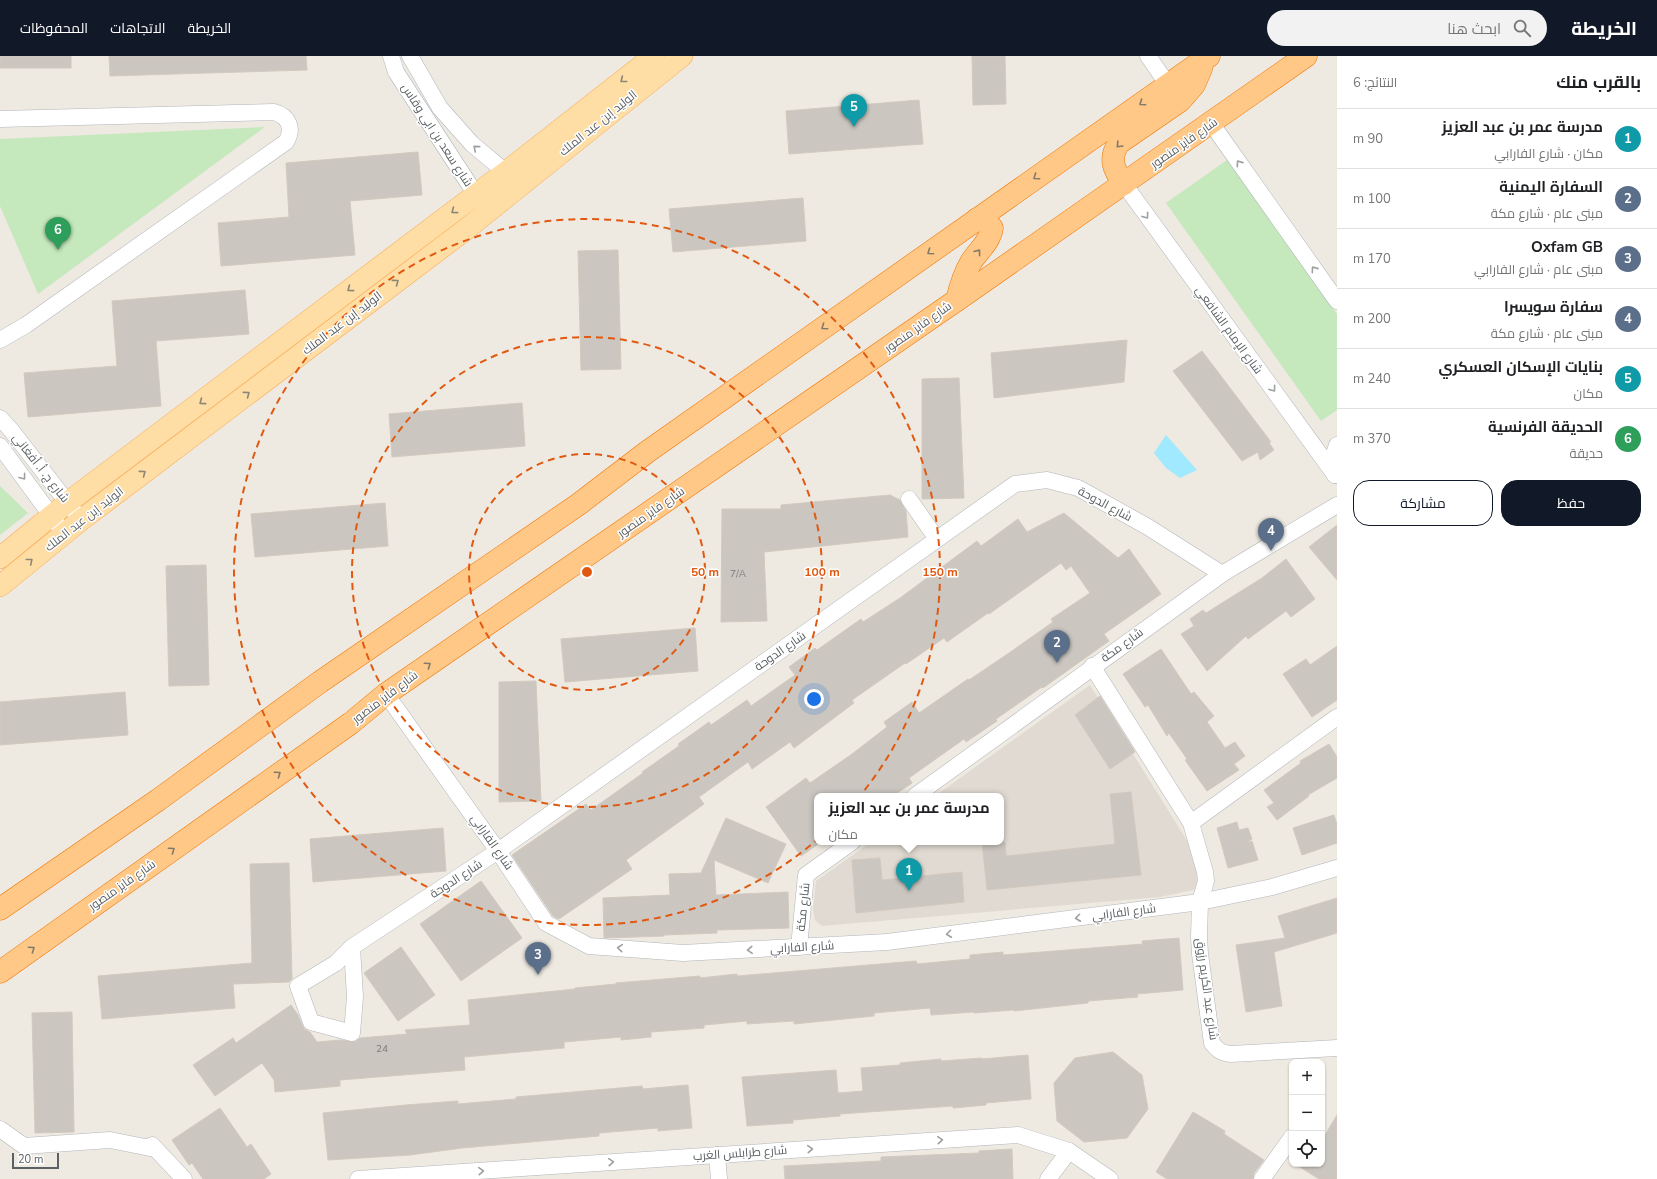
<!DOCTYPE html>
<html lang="ar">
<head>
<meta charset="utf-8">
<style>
  body { margin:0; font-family:"Nunito Sans",Cairo,sans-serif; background:#f2f2f2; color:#202124; direction:rtl }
  .controls { position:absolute; right:12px; bottom:12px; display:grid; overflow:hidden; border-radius:8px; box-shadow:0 1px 3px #0004 }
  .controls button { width:36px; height:36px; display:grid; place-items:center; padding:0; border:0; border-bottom:1px solid #e0e0e0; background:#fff; color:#202124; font:20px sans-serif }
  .scale { position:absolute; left:12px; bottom:10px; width:47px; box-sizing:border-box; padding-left:4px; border:2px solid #5a6063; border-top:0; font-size:11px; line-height:14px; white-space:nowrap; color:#5a6063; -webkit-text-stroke:3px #fff; paint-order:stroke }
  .you { position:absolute; left:814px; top:643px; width:14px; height:14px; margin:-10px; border:3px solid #fff; border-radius:50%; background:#1a73e8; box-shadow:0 0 0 6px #1a73e833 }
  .badge { display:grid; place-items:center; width:26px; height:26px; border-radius:50%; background:#111827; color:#fff; font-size:13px; font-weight:700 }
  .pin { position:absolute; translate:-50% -33px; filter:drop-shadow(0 1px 2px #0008) }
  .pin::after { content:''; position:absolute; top:21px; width:14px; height:12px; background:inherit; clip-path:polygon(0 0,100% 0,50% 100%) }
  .popup { position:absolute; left:814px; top:737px; width:190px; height:52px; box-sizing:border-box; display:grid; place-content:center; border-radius:8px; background:#fff; filter:drop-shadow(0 1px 3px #0005); font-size:13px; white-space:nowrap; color:#757577 }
  .popup b { font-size:15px; color:#202124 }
  .popup::after { content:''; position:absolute; left:50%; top:100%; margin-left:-8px; border:8px solid transparent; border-top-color:#fff }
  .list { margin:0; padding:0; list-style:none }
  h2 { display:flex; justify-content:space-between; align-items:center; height:52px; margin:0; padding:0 16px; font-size:17px }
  h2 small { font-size:13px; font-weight:400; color:#757577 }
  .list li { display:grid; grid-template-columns:26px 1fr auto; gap:12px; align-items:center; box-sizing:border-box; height:60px; padding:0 16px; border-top:1px solid #e0e0e0 }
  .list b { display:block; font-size:15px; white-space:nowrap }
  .list p { margin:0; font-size:13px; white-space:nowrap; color:#757577 }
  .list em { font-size:13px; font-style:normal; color:#757577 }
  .actions { display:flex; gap:8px; padding:12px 16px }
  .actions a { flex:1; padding:9px 0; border:1px solid #111827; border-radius:16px; text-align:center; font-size:14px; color:#111827 }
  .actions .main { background:#111827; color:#fff }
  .icon { flex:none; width:22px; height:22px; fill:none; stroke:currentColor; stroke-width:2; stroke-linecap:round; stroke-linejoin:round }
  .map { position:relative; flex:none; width:1337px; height:1123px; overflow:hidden; direction:ltr }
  header { display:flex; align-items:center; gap:24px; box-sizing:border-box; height:56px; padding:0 20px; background:#111827; color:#fff }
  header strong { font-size:19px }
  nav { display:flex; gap:22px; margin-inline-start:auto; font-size:14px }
  .search { width:280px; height:36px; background:#f2f2f2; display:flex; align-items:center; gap:10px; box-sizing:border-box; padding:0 14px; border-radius:22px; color:#757577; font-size:15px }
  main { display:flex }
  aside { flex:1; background:#fff }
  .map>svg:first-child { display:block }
  .education { fill:#e0dad2 }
  .green { fill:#c5e8bc }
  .water { fill:#a0e9ff }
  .building { fill:#cbc6c0; stroke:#d3c9bf }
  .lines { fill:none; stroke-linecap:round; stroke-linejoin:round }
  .minor-casing { stroke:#b2b6ba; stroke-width:17 }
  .major-casing { stroke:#fba74e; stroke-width:22 }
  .highway-casing { stroke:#ef7400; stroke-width:23 }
  .minor { stroke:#fff; stroke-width:16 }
  .major { stroke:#ffdea5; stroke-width:21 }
  .highway { stroke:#ffc887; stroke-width:22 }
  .oneway { stroke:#8c8677 }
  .oneway2 { stroke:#837a6c }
  .oneway3 { stroke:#9ca0a1 }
  .ring { fill:none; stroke:#e15910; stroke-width:2; stroke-dasharray:7 5 }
  .labels { text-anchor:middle; stroke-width:3; stroke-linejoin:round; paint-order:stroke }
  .number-label { font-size:10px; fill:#767a7a }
  .street-label { font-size:12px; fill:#5a6063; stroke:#fff }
  .centre { fill:#e15910; stroke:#fff; stroke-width:2 }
  .ring-label { font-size:12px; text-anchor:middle; font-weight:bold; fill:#e15910; stroke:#fff; stroke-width:3; stroke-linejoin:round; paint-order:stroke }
</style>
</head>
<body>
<header>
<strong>الخريطة</strong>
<div class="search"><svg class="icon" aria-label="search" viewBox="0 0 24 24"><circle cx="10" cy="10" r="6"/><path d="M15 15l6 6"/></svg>ابحث هنا</div>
<nav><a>الخريطة</a><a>الاتجاهات</a><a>المحفوظات</a></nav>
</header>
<main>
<aside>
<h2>بالقرب منك<small>النتائج: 6</small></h2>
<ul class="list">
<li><span class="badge" style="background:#0f9aa8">1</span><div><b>مدرسة عمر بن عبد العزيز</b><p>مكان · شارع الفارابي</p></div><em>90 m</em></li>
<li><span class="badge" style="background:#5c6f8a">2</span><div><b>السفارة اليمنية</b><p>مبنى عام · شارع مكة</p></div><em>100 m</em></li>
<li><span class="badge" style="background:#5c6f8a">3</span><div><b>Oxfam GB</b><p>مبنى عام · شارع الفارابي</p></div><em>170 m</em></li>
<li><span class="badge" style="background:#5c6f8a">4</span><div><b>سفارة سويسرا</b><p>مبنى عام · شارع مكة</p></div><em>200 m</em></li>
<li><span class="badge" style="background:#0f9aa8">5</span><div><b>بنايات الإسكان العسكري</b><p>مكان</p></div><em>240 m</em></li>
<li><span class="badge" style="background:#2e9e5b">6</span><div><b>الحديقة الفرنسية</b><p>حديقة</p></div><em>370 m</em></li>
</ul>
<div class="actions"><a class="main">حفظ</a><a>مشاركة</a></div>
</aside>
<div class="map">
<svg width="1337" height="1123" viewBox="0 0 1337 1123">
  <rect width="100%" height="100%" fill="#eee9e1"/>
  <!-- education -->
  <path class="education" d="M1090 629 1201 807 1197 833 1160 841 822 870 815 864 813 854 816 825 871 786H1001V740H935Z"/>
  <!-- green -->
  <g class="green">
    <path d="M265 71 38 238 0 150V83Z"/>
    <path d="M1227 104 1337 258V354L1321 365 1166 147Z"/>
    <path d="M0 430 28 457 0 479Z"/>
  </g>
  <!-- water -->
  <path class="water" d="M1166 379 1197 414 1180 422 1166 412 1154 397Z"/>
  <!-- building -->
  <g class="building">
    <rect x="0" y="0" width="71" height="12"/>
    <path d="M109 0H306L307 14 110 20Z"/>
    <path d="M972 0H1005L1006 48 973 49Z"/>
    <path d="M919 44 923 88 789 98 786 55Z"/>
    <path d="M418 96 422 139 350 145 355 199 221 210 218 167 289 161 286 107Z"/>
    <path d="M803 142 806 185 673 196 669 153Z"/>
    <path d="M618 194 621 313 581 314 578 195Z"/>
    <path d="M245 234 249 278 156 285 161 350 28 361 24 317 117 310 112 245Z"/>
    <path d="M1127 284 1124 326 994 342 991 297Z"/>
    <path d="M1202 295 1271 386 1269 387 1274 394 1260 404 1258 396 1242 405 1173 315Z"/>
    <path d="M959 322 964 442 922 443V323Z"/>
    <path d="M522 347 525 390 392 401 389 358Z"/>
    <path d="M890 439 900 444 906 455 908 481 764 496 767 565 721 566 722 453H781V449Z"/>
    <path d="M385 447 388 490 255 501 251 458Z"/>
    <path d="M1064 457 1118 502 1129 493 1161 538 1104 578 1109 585 1043 632 1042 631 996 663 997 665 966 686 964 683 909 722 912 727 893 740H817V789L801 800 766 751 806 722 810 727 852 698 887 671 884 666 912 646 919 657 968 623 969 624 1009 597 1053 566 1051 563 1090 537 1071 510 1066 514 1061 507 989 558 988 557 947 586 944 582 906 608 905 607 852 644 854 647 794 692 790 686 752 713 748 706 699 741 704 748 626 804 632 813 559 863 553 860 512 799 586 748 591 754 643 717 642 716 679 690 678 688 709 666 711 669 747 644 751 650 795 619 789 611 815 592 817 594 861 563 863 566 900 542 977 485 981 490 1018 463 1027 476Z"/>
    <path d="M1337 469V524L1309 491Z"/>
    <path d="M1286 503 1315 543 1291 561 1286 555 1248 583 1246 580 1207 615 1181 578 1194 570 1190 563 1203 554 1206 557 1262 522Z"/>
    <path d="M206 509 209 629 169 630 166 510Z"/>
    <path d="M695 572 698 615 565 626 561 583Z"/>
    <path d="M1337 590V644L1312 661 1283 618 1306 603 1310 609Z"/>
    <path d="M1161 593 1191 638 1194 636 1214 660 1207 666 1225 692 1235 686 1245 700 1234 708 1239 714 1207 735 1185 704 1187 703 1169 677 1167 680 1148 649 1145 651 1123 618Z"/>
    <path d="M536 625 541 745 499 746V626Z"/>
    <path d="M125 636 128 679 0 689V646Z"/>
    <path d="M1100 640 1135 696 1110 713 1075 659Z"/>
    <path d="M1329 688 1337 701V722L1308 739 1309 740 1277 764 1267 751 1274 747 1264 734 1301 707 1300 705Z"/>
    <path d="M1131 736 1141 819 987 834 982 786H1005L1006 800 1115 788 1110 738Z"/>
    <path d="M1334 759 1337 768V787L1302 799 1293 772Z"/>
    <path d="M726 762 786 788 768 827 714 804 716 839 788 836 789 872 717 874V877L664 879V880L604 882 603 842 670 839 669 818 701 817Z"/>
    <path d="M1237 766 1239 774 1248 772 1252 783 1246 787 1252 785 1258 804 1228 812 1217 772Z"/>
    <path d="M443 772 446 815 313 826 310 783Z"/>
    <path d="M880 802 882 824 962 816 964 846 856 857 852 804Z"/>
    <path d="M289 807 292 923 289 926 233 928 235 952 102 963 98 920 252 907 250 808Z"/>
    <path d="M481 825 522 882 461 925 420 868Z"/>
    <path d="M1337 842V877L1274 896 1282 950 1246 956 1236 889 1285 882 1278 860Z"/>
    <path d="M1179 882 1183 934 1137 938 1138 941 1088 945V947L1014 955 1013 954 974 957V956L931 959 930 952 874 957V960L794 968V965L747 968V965L704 969V972L651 976V981L621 984V981L564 986V992L464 1001 465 1014 340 1024V1030L275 1036 274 1024 262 1007 215 1040 193 1009 233 982 236 987 291 949 298 959 304 973 310 976 317 986 341 984 355 986 360 982 407 978 405 974 470 969 468 944 575 933V932L616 928V927L700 920V922L737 918V920L916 905 917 908 970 903V899L1003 896V899L1042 896 1143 888 1142 885Z"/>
    <path d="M401 891 435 939 398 965 364 917Z"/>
    <path d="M72 956 74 1076 35 1077 32 957Z"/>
    <path d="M1113 996 1142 1019 1148 1053 1127 1082 1084 1086 1057 1065 1054 1027 1075 1002Z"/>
    <path d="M1028 999 1031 1043 986 1047V1049L953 1052V1050L840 1058V1060L793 1064V1067L747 1070 742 1021 836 1014 838 1037 863 1035 861 1012 900 1009V1007L941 1003V1005L982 1002V1003Z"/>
    <path d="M688 1029 692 1072 658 1075V1072L599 1077V1080L462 1092 410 1099 328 1104 323 1057 406 1049 458 1045V1048L516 1043V1041L642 1030 643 1033Z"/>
    <path d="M220 1052 247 1091 251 1088 271 1118 264 1123H203L192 1107 189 1109 172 1084Z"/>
    <path d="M1193 1056 1225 1075 1224 1078 1264 1104 1254 1117 1253 1123H1167L1156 1116Z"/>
    <path d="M1337 1059V1123H1319L1295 1108H1322V1084Z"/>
    <path d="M1012 1093 1013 1123H785L784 1110 881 1105V1101L979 1097V1095Z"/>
  </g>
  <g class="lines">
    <!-- minor casing -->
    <g class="minor-casing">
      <g id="minor">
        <path d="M391 0 396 16 482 148"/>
        <path d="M410 0 440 52 472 88 514 123"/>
        <path d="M1148 0 1168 29"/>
        <path d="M0 63 274 56C289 60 294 73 286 86L26 269 0 284"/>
        <path d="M1211 67 1337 245"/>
        <path d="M1124 128 1335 419"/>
        <path d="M0 362 11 374 74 455"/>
        <path d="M0 390 64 477"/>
        <path d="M1335 419 1334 398 1337 389"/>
        <path d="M909 443 937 483"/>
        <path d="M1092 610 1191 767 1205 816 1206 825 1200 846 1199 881 1200 898 1212 987C1218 995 1222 997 1231 998L1337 992"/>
        <path d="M386 638 498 795 546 867 589 890 683 897 887 886 1200 846 1272 831 1337 812"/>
        <path d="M915 740 1222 518 1337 449"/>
        <path d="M1191 767 1337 661"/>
        <path d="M352 891 355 941 352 977 311 966 298 930 336 907 352 891 498 795 1015 428 1047 424 1078 432 1148 471 1222 518"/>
        <path d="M799 891 806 819 852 786"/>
        <path d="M0 1073 24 1090 110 1084 150 1092 152 1089 184 1123"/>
        <path d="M717 1099 719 1123"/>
        <path d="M358 1123 1018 1079 1069 1095 1110 1123"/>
        <path d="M1048 1123 1069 1095"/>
        <path d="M1262 1123 1292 1081"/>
      </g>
    </g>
    <!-- major casing -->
    <g class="major-casing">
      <g id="major">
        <path d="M0 502 67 447 506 116 654 0"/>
        <path d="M0 530 81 464 465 174 682 0"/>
      </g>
    </g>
    <!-- highway casing -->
    <g class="highway-casing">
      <g id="highway">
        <path d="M1124 128C1114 114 1108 103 1119 87L1180 45 1194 29 1201 13 1203 4"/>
        <path d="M957 244C960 231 964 218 971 206 978 195 990 186 992 172 988 167 984 164 977 163"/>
        <path d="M0 853 158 744 320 626 579 448 647 396 1209 0"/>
        <path d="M0 916 351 667 386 638 957 244 1306 0"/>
      </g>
    </g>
    <!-- minor -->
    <use href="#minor" class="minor"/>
    <!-- major -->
    <use href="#major" class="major"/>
    <!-- highway -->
    <use href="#highway" class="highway"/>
  </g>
  <!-- one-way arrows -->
  <defs><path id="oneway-chevron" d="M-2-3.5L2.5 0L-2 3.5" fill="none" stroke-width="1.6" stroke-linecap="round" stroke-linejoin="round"/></defs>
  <g class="oneway">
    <use href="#oneway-chevron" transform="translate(623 24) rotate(142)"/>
    <use href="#oneway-chevron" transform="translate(454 155) rotate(143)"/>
    <use href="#oneway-chevron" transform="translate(396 226) rotate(-37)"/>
    <use href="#oneway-chevron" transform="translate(350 233) rotate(143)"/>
    <use href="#oneway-chevron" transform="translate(247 338) rotate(-37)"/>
    <use href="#oneway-chevron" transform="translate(202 346) rotate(143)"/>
    <use href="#oneway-chevron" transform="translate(143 417) rotate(-37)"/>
    <use href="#oneway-chevron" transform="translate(30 505) rotate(-39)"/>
  </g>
  <g class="oneway2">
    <use href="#oneway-chevron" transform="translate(1142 47) rotate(145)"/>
    <use href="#oneway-chevron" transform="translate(1119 89) rotate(134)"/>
    <use href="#oneway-chevron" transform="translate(1036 121) rotate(145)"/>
    <use href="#oneway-chevron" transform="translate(930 196) rotate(145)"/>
    <use href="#oneway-chevron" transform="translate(978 196) rotate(-53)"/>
    <use href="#oneway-chevron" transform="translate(824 271) rotate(145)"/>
    <use href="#oneway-chevron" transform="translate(428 609) rotate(-35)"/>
    <use href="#oneway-chevron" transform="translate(278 718) rotate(-35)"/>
    <use href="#oneway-chevron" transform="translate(172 794) rotate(-35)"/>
    <use href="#oneway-chevron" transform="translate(32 893) rotate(-35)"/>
  </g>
  <g class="oneway3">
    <use href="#oneway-chevron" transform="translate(476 92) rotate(-140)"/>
    <use href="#oneway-chevron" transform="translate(1239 107) rotate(-125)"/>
    <use href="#oneway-chevron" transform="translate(1146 160) rotate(54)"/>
    <use href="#oneway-chevron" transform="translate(1314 213) rotate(-125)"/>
    <use href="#oneway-chevron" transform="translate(1273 333) rotate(54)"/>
    <use href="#oneway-chevron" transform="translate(23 421) rotate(53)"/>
    <use href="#oneway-chevron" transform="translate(1078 862) rotate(173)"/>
    <use href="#oneway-chevron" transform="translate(949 878) rotate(173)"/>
    <use href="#oneway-chevron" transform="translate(620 892) rotate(-175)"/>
    <use href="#oneway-chevron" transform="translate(750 894) rotate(177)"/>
    <use href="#oneway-chevron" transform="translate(940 1084) rotate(-4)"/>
    <use href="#oneway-chevron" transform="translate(810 1093) rotate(-4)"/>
    <use href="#oneway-chevron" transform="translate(611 1106) rotate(-4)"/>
    <use href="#oneway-chevron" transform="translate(481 1115) rotate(-4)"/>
  </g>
  <!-- distance rings -->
  <g class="ring">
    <circle cx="587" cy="516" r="118"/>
    <circle cx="587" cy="516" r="235"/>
    <circle cx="587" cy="516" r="353"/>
  </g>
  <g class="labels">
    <!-- number labels -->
    <g class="number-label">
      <text x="738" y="521">7/A</text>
      <text x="382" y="996">24</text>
    </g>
    <!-- street labels -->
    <g class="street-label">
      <text transform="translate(598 67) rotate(-39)" y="4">الوليد إبن عبد الملك</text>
      <text transform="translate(437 79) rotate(57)" y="4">شارع سعد بن ابي وقاس</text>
      <text transform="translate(1184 87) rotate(-35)" y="4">شارع فايز منصور</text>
      <text transform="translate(342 267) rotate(-37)" y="4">الوليد إبن عبد الملك</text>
      <text transform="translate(918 271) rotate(-35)" y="4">شارع فايز منصور</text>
      <text transform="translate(1229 274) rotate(54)" y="4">شارع الإمام الشافعي</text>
      <text transform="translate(41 412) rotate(52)" y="4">شارع ج. أ. أفغاني</text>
      <text transform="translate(1105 448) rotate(28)" y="4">شارع الدوحة</text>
      <text transform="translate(651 456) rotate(-35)" y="4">شارع فايز منصور</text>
      <text transform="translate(84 463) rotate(-38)" y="4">الوليد إبن عبد الملك</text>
      <text transform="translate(1122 589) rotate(-36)" y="4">شارع مكة</text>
      <text transform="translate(780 595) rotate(-35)" y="4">شارع الدوحة</text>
      <text transform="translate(385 641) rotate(-37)" y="4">شارع فايز منصور</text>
      <text transform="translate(492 786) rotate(55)" y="4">شارع الفارابي</text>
      <text transform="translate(456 823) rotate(-33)" y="4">شارع الدوحة</text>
      <text transform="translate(122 829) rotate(-35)" y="4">شارع فايز منصور</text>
      <text transform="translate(803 851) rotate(-84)" y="4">شارع مكة</text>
      <text transform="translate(1124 856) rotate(-7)" y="4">شارع الفارابي</text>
      <text transform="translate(802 891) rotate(-3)" y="4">شارع الفارابي</text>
      <text transform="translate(1207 933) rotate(82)" y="4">شارع عبد الكريم رزوق</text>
      <text transform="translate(740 1097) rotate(-4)" y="4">شارع طرابلس الغرب</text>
    </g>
  </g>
  <circle cx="587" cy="516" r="6" class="centre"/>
  <g class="ring-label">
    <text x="705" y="520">50 m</text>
    <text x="822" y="520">100 m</text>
    <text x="940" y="520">150 m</text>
  </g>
</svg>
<div class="controls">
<button>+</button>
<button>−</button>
<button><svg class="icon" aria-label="locate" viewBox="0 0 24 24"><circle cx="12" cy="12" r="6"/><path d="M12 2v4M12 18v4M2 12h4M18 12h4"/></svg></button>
</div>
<div class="scale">20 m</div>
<div class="you"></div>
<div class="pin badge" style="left:909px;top:835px;background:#0f9aa8">1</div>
<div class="popup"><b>مدرسة عمر بن عبد العزيز</b>مكان</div>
<div class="pin badge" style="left:1057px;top:607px;background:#5c6f8a">2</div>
<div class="pin badge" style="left:538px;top:919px;background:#5c6f8a">3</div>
<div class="pin badge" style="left:1271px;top:495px;background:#5c6f8a">4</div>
<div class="pin badge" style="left:854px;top:71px;background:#0f9aa8">5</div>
<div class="pin badge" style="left:58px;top:194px;background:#2e9e5b">6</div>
</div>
</main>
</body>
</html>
